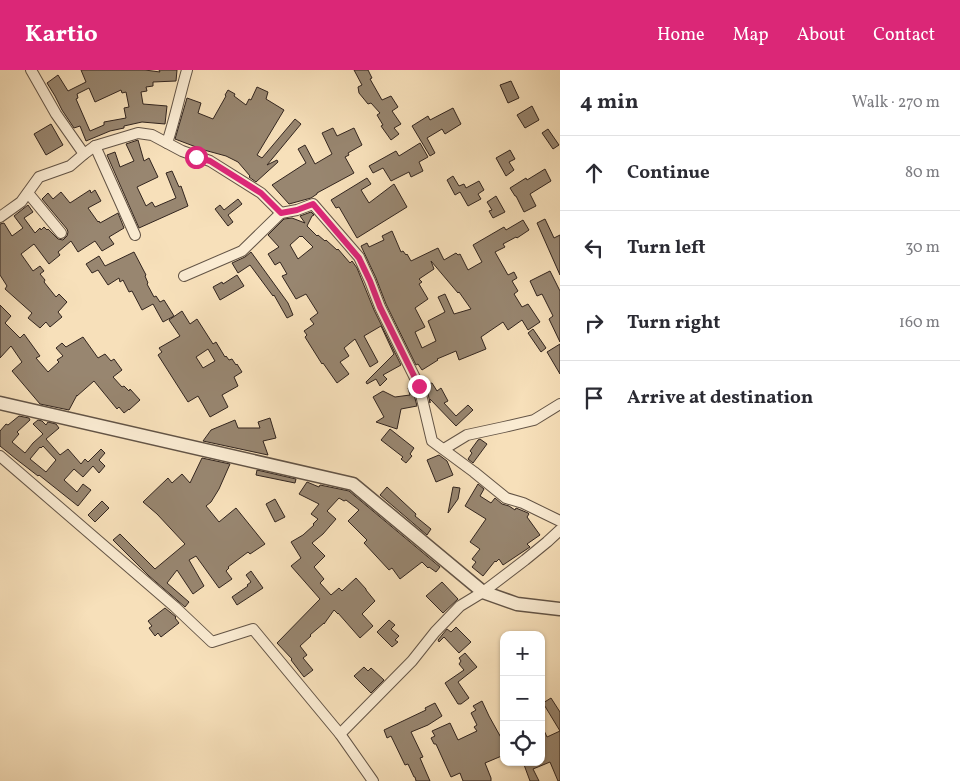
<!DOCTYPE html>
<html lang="en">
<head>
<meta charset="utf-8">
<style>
  body { margin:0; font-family:Vollkorn,serif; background:#f7f7f7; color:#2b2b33 }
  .controls { position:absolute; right:15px; bottom:15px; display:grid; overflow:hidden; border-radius:10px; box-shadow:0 1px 4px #0004 }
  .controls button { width:45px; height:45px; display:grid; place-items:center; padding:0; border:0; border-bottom:1px solid #e1e1e2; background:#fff; color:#2b2b33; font:25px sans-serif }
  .stop { position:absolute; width:15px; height:15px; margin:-11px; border:4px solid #db2777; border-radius:50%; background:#fff }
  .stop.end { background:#db2777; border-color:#fff; box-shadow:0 1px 5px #0008 }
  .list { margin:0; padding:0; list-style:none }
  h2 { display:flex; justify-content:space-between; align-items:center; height:65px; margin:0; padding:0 20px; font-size:21px }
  h2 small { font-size:16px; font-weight:400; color:#7c7c81 }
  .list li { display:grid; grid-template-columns:32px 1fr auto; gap:15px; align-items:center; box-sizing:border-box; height:75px; padding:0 20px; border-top:1px solid #e1e1e2 }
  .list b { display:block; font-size:19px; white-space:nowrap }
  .list em { font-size:16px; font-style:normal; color:#7c7c81 }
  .icon { flex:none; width:28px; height:28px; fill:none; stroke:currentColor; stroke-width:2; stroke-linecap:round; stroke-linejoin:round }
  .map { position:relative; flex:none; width:560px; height:711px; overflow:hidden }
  header { display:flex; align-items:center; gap:30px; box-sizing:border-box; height:70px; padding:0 25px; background:#db2777; color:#fff }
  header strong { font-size:24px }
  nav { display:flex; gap:28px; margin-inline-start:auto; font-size:18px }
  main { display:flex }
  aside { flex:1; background:#fff }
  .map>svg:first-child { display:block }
  .building { fill:#988670; stroke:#32251f; fill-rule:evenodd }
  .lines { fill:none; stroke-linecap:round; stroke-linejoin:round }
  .minor-casing { stroke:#635446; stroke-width:12 }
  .tertiary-casing { stroke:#635446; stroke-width:15 }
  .minor { stroke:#faebd2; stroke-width:10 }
  .tertiary { stroke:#faebd2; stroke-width:12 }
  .route { stroke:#db2777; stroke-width:6 }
</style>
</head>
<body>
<header>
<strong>Kartio</strong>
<nav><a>Home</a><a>Map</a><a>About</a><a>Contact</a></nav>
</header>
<main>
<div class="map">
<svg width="560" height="711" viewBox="0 0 560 711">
  <rect width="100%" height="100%" fill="#f7e0ba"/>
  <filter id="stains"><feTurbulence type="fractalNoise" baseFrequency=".004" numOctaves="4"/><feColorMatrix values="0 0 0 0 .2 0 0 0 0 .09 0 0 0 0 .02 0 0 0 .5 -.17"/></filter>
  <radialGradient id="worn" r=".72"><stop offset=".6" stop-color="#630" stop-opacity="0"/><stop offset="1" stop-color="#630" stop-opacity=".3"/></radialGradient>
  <!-- building -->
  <g class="building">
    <path d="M81 0H145L160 2 159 0H177L176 11 153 12V16L146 17 147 21 141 22 143 34 167 36 165 54 142 52 124 56V58L110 61 86 71 80 56 74 58 62 40 55 26 47 13 58 5 68 21 86 12ZM89 18 95 32 121 20 122 23 126 22 129 37 124 38 126 48 104 52V55L90 61 76 29 78 28 77 24Z"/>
    <path d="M354 0H368L372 8 370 9 382 30 391 26 398 37 392 41 401 54 394 58 399 64 391 70 381 56 383 55 377 45 380 43 371 33 368 34 359 23 358 17 362 15Z"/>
    <path d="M511 11 519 28 508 33 500 15Z"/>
    <path d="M257 17 268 22 266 29 284 40 257 85 262 88 295 49 301 54 267 95 277 90 278 92 256 112 249 107 250 106 238 92 226 86 204 80 175 69 187 28 201 33 198 43 213 49 226 26 225 25 228 20 235 24 234 26 246 35 249 29 251 30Z"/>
    <path d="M532 36 539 50 525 58 517 45Z"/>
    <path d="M453 38 461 54 445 64 442 59 427 68 435 83 430 86 412 56 428 46 430 50Z"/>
    <path d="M51 54 63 75 46 85 34 64Z"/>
    <path d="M333 58 337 66 354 58 362 75 348 83 349 85 345 87 354 103 317 123V124L311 128 289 134 272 115 306 93 298 79 305 75 315 94 332 84 322 63Z"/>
    <path d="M548 59 559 75 553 79 542 63Z"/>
    <path d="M138 70 144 91 149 88 158 107 137 117 146 136 152 132 155 137 176 128 166 103 172 101 179 117 181 116 188 136 139 158 107 85 115 82 120 97 134 91 126 74Z"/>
    <path d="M420 73 428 87 419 92 423 101 411 107 409 102 391 111 383 98 373 103 369 96 396 81 399 86Z"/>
    <path d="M510 80 515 89 509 92 514 100 506 106 496 88Z"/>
    <path d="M545 99 551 111 530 124 536 136 524 142 516 126H515L510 118 526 108 527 110Z"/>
    <path d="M453 106 459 116 464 114 466 118 479 111 484 120 478 124 481 129 468 136 460 122 455 125 447 110Z"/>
    <path d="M367 108 371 114 361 120 369 133 394 114 407 137 357 168 339 137 336 138 331 130Z"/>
    <path d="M90 120 91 123 95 120 101 131 88 138 98 152 99 151 100 153 118 143 124 158 109 167 114 174 102 181 95 171 78 182 71 171 58 182 60 185 49 194 34 174 21 184 33 201 40 196 44 201 40 204 45 210 44 212 56 227 59 224 67 232 58 242 62 247 50 257 46 252 40 258 28 248 32 243 5 219 7 216 0 205V154L4 153 12 166 23 158 14 146 28 135 33 142 24 148 35 163 40 158 41 160 44 157 47 160 48 159 58 169 63 170 67 166 68 162 67 159 42 129 48 123 53 129 61 122 70 133Z"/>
    <path d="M496 126 505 142 493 148 489 141 492 140 487 132Z"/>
    <path d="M238 129 242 134 228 145 233 152 228 156 215 139 220 135 224 140Z"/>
    <path d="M311 142 314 145 312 146 307 156 317 166 318 165 325 171 326 170 337 180 338 179 350 193 352 191 357 198 374 240 401 295 383 305 387 309 380 316 376 309 367 314 366 312 394 284 381 256 364 266 378 292 370 297 355 269 344 278 349 286 340 292 349 304 337 313 323 293 322 294 305 267 307 265 304 261 314 254 310 249 318 243 306 224 296 229 282 206 287 204 280 192 275 195 268 184 279 177 268 165 284 149 292 148 305 153 300 146ZM300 166 301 167 302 166 313 177 298 189 290 175Z"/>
    <path d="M545 149 554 168 560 165V205L537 153Z"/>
    <path d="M523 150 529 160 517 168 516 167 503 174 505 177 495 182 508 205 514 202 517 208 512 211 518 221 514 224 522 237 528 234 540 252 528 260 522 250 508 260 503 252 481 267 486 279 459 290 456 281 437 289 438 290 422 300 418 294 416 295 386 234 376 208 361 176 367 173 369 177 384 170 382 166 392 161 401 182 403 181 406 185 407 184 411 191 438 178 444 190 456 183 458 185 460 184 468 200 482 192 473 175 504 157 506 160ZM431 191 458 223 459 222 471 239 454 244 445 224 438 227 445 242 428 251 436 271 422 278 415 262 425 257 415 238 428 229 419 214 422 212 419 209 434 199Z"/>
    <path d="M134 182 146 205 145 206 148 213 147 214 154 227 156 226 160 232 164 230 174 246 163 252 153 234 142 240 132 221 129 222 123 210 120 212 119 208 108 215 98 200 92 203 86 194 99 186 105 196Z"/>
    <path d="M251 182 288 233 293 245 287 248 274 225 273 226 250 195 238 203 232 193 245 187Z"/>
    <path d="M550 201 560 221V272L549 249 553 246 542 224 537 226 530 211Z"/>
    <path d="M237 205 244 216 220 230 213 217 222 212 223 214Z"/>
    <path d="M0 235 11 246 5 253 20 268 24 264 40 286 36 288 48 302 59 292 57 290 63 286 56 278 62 273 66 277 83 267 98 288 105 284 111 291 114 289 122 300 113 307 122 317 124 316 129 321 130 319 140 330 129 340V339L124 343 119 337 117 339 94 311 77 326V325L69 340 40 334 12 301 22 292 11 276 0 288Z"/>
    <path d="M182 241 190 254 197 249 213 274 216 272 225 287 226 286 229 290 232 289 236 295 237 294 242 302 234 307 238 316 222 325 228 337 210 347 198 326 188 332 158 285 162 282 159 278 180 266 169 250ZM208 279 215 291 203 298 196 287Z"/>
    <path d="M533 259 546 278 541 282 528 263Z"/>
    <path d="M560 274V304L547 282Z"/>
    <path d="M432 313 437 321 441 318 448 331 444 333 456 346 468 335 473 340 456 356 430 329V333L426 314Z"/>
    <path d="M412 317 417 336 401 339 397 359 376 352 384 347 373 327 383 321 395 327 410 325 408 318Z"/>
    <path d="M19 346 29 348 30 350 17 362 19 364 12 372 25 383 33 373 43 364 33 354 38 350 42 351 46 355 48 352 56 354 59 358 46 369 60 385 68 379 81 394 85 389 88 392 101 379 105 383 99 390 105 396 99 403 93 396 83 407 74 399 64 410 77 422 83 414 91 420 78 436 39 405 38 406 16 389 0 376V361L6 354 8 355ZM43 376 56 390 46 402 30 389 40 377 41 378Z"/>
    <path d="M270 348 276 368 263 371 268 385 203 371 211 360 235 350 238 358H260L258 352Z"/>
    <path d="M390 359 414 378 410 384 412 386 406 393 401 389 403 387 381 370Z"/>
    <path d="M480 369 487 374 473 393 468 389 472 383 470 381 478 370Z"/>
    <path d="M439 385 447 391 453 405 436 412 427 390Z"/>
    <path d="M202 388 230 394 219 419 211 432 206 436 219 452 236 438 265 474 250 484 248 482 228 497 229 498 226 501 232 509 219 518 196 486 189 490 204 516 193 524 177 500 167 513 189 532 185 537 149 506 113 470 120 464 155 499 185 474 157 444 143 432 168 408 172 413 182 404 190 413Z"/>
    <path d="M257 400 296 409 295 413 256 405Z"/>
    <path d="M307 412 319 417 320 415 349 421 440 497 436 502 429 497 428 498 422 492 400 509 392 498 389 500 364 473 367 470 348 451 359 440 346 430 344 431 339 428 327 441 336 449 323 464 312 473 325 486 314 497 324 509 320 513 331 525 339 518 342 521 356 508 366 519V520L375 531 362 544 373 556 360 568 338 543V544L334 540 324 554V553L310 565 311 566 300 576 307 585 303 588 313 600 304 607 291 590 292 589 277 573 320 529 291 496 301 488 291 472 303 465 314 455 313 454 318 449 311 444 319 434 299 424Z"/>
    <path d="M478 414 484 419 480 426 491 433 495 428 502 434 509 436 515 440 516 438 528 443 529 444 527 447 540 465 527 474 530 477 503 495 499 489 496 492 495 491 483 506 472 497 476 492 472 489 480 479 470 472 486 449 465 436Z"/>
    <path d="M387 417 416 444 415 446 431 459 427 465 380 425Z"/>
    <path d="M453 417 460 418 458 429 448 443Z"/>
    <path d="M275 429 285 447 275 452 266 434Z"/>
    <path d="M102 431 109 438 95 452 88 445Z"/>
    <path d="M251 501 263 518 237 535 232 527 248 516 247 515 251 512 246 505Z"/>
    <path d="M442 512 458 529 443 543 426 526Z"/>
    <path d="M165 538 176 547 175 548 179 553 161 567 158 563 155 566 149 558 152 556 148 551Z"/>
    <path d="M389 550 395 555 391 559 399 566 395 570 398 572 392 577 377 562Z"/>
    <path d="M456 557 471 572 459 583 444 567 439 572 438 570 447 559 451 562Z"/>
    <path d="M465 583 477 597 458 612 469 628 461 634H458L445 613 464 600 459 594 461 591 459 588Z"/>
    <path d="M364 597 368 601 371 598 384 610 371 623 354 606Z"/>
    <path d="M551 628 560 642V711H558L550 692 533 699 539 711H530L523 692H541V654L547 667 560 661 543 633Z"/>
    <path d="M482 631 489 646 504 673V685L485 693 491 708V711H463L460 703 451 707 436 674H434L431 668 435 666 432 661 450 653 458 670 477 661 474 657 477 655 471 643 476 640 473 636Z"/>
    <path d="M435 633 442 646 428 655 411 662 423 687 420 688 430 711H416L415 707H414L408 694 405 695 391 666 387 668 384 660 426 640 425 638Z"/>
  </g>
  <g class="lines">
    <!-- minor casing -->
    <g class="minor-casing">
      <g id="minor">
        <path d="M31 0 56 44 84 84"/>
        <path d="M167 73C175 49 180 24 187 0"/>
        <path d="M95 76 135 165"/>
        <path d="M28 123 61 163"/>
        <path d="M0 147 21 132 39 107 70 96 84 84 95 76 138 63 152 65 182 81 210 91 261 123 281 143 297 140 313 134 359 187 370 211 380 237 419 316 432 371 474 402 506 428 523 433 560 451"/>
        <path d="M184 206 242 181 281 143"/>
        <path d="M444 379 467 365 504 357 534 350 560 334"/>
        <path d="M0 386 175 537 212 572 253 559 340 664 373 711"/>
        <path d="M340 664 412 591 435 562 460 536 483 522 525 490 547 472 560 460"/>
      </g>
    </g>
    <!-- tertiary casing -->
    <g class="tertiary-casing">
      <path id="tertiary" d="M0 333 353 414 483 522 517 534 560 539"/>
    </g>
    <!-- minor -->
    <use href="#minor" class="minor"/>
    <!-- tertiary -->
    <use href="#tertiary" class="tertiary"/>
  </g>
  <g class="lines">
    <!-- route -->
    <path class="route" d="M196 87 210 91 261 123 281 143 297 140 313 134 359 188 370 211 380 237 419 316"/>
  </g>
  <rect width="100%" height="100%" filter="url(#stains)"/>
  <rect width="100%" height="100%" fill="url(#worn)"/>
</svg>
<div class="controls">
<button>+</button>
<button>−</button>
<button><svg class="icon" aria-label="locate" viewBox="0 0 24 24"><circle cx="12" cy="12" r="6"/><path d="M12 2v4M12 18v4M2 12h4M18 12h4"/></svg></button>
</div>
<div class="stop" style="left:196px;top:87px"></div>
<div class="stop end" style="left:419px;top:316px"></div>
</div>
<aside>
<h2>4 min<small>Walk · 270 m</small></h2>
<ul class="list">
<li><svg class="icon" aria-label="ahead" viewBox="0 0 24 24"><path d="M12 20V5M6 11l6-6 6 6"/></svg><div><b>Continue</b></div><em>80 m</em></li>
<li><svg class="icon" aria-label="left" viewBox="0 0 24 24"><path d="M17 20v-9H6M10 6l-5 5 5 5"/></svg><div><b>Turn left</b></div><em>30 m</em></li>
<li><svg class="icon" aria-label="right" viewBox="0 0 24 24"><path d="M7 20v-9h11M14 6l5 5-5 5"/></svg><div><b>Turn right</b></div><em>160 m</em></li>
<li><svg class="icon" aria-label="arrive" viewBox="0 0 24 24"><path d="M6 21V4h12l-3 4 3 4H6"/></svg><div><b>Arrive at destination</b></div></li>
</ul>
</aside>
</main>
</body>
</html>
